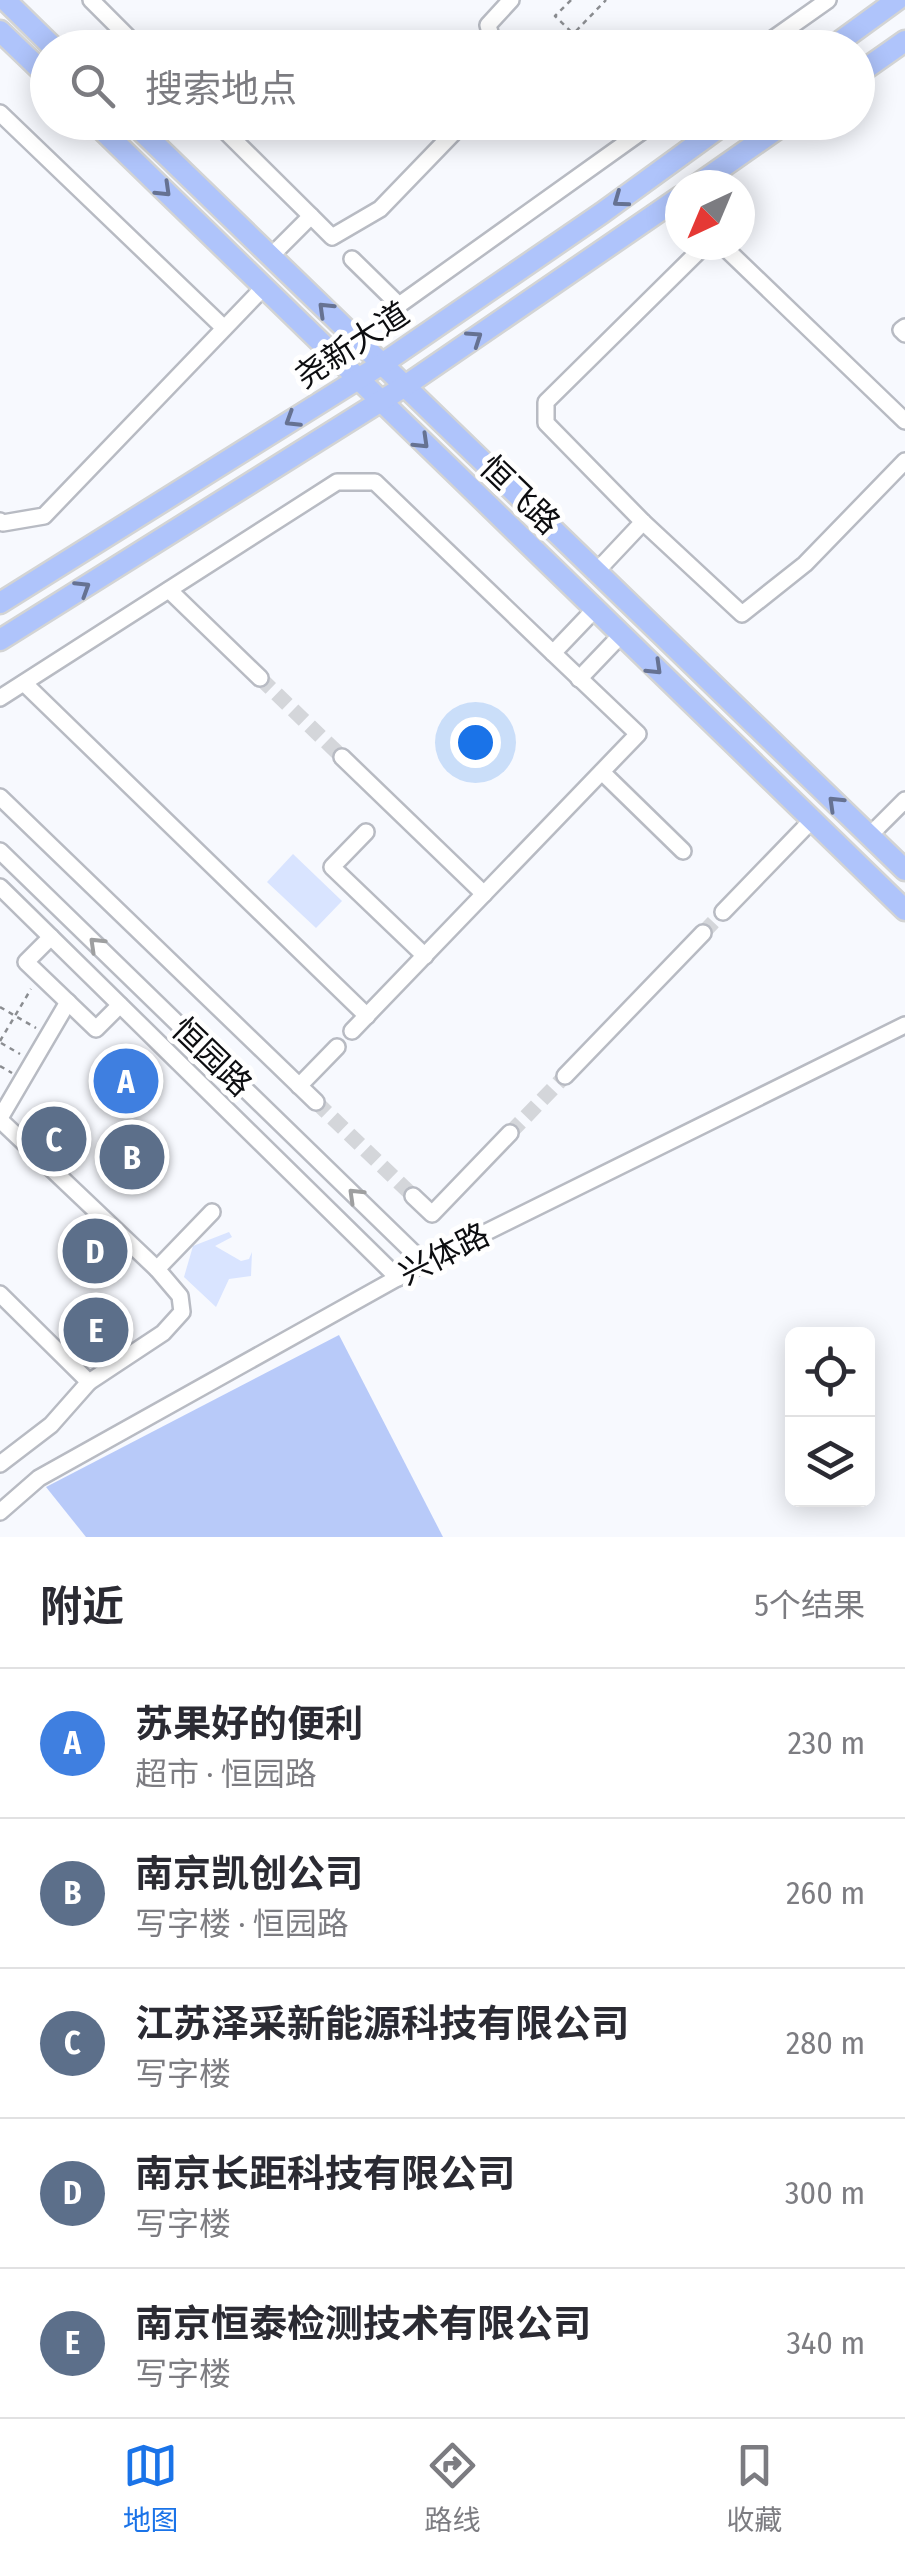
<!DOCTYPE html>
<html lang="zh">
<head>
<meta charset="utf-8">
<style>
  body { margin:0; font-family:"Fira Sans Condensed","Noto Sans SC",sans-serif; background:#f7f7f7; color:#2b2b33 }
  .controls { position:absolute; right:30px; bottom:30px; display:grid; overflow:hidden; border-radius:15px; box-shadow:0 5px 25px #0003 }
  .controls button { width:90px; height:90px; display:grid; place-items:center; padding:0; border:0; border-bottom:2px solid #e1e1e2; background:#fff; color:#2b2b33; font:50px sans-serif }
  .compass { position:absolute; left:665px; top:170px; width:90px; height:90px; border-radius:50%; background:#fff; box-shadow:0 5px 25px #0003; rotate:224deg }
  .you { position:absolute; left:475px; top:742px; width:35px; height:35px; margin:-25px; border:8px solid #fff; border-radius:50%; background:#1a73e8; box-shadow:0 0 0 15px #1a73e833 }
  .badge { display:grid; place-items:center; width:65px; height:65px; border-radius:50%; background:#1a73e8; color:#fff; font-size:32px; font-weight:700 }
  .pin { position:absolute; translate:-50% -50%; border:5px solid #fff; box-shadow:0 2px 10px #0006 }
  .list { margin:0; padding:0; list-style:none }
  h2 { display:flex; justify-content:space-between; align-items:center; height:130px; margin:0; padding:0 40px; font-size:42px }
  h2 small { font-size:32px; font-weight:400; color:#7c7c81 }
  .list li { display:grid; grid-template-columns:65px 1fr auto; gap:30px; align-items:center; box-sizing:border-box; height:150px; padding:0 40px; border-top:2px solid #e1e1e2 }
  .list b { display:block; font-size:38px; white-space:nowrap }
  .list p { margin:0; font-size:32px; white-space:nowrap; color:#7c7c81 }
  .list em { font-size:32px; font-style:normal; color:#7c7c81 }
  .icon { flex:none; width:55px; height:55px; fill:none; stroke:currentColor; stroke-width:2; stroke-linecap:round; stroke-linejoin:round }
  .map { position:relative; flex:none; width:905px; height:1537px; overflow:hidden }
  .search { position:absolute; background:#fff; box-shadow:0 5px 25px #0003; left:30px; right:30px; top:30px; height:110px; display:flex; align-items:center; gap:25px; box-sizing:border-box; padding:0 35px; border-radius:55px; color:#7c7c81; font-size:38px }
  .sheet { height:880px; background:#fff }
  nav { display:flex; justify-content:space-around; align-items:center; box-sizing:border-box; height:140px; border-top:2px solid #e1e1e2; background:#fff; font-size:28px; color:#7c7c81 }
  nav a { display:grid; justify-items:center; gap:5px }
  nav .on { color:#1a73e8 }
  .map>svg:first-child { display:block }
  .green { fill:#d9e4ff }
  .forest { fill:#b8caf9 }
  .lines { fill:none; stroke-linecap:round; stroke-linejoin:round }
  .minor-tunnel { stroke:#d4d6da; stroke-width:15; stroke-dasharray:15 8; stroke-linecap:butt }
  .minor-casing { stroke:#b8bbc3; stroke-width:20 }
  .major-casing { stroke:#d3d4d4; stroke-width:25 }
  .path { stroke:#8b8d91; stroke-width:2.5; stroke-dasharray:5 5; stroke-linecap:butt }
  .minor { stroke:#fff; stroke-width:15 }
  .major { stroke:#afc4fb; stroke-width:20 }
  .oneway { stroke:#667292 }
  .oneway2 { stroke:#9e9fa0 }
  .labels { text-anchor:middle; stroke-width:10; stroke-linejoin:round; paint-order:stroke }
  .street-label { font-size:32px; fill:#0d0e11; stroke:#fff }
</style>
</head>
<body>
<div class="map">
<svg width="905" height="1537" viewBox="0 0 905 1537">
  <rect width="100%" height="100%" fill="#f7f9fe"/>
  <!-- green -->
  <g class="green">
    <path d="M293 854 342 901 316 928 267 882Z"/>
    <path d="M229 1232 232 1237 215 1246 241 1261 249 1259 252 1252 251 1276 229 1279 216 1307 184 1277 193 1246Z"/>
  </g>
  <!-- forest -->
  <path class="forest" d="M339 1335 443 1537H86L46 1487Z"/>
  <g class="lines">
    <!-- minor-tunnel -->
    <g class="minor-tunnel">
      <path d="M260 678 342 757"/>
      <path d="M703 933 723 912"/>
      <path d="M316 1102 413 1196"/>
      <path d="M510 1133 565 1076"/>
    </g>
    <!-- minor casing -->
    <g class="minor-casing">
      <g id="minor">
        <path d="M91 0 139 48"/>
        <path d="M494 48 488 25 511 0"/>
        <path d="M760 48 828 0"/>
        <path d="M0 113 224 328"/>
        <path d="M216 122 311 216"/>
        <path d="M705 245 546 402V423L643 522 742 614 805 564 905 461"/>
        <path d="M722 245 905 421"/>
        <path d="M270 257 311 216 332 237 380 209 464 122"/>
        <path d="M352 259 399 305 655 122"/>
        <path d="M905 327 901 330 905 334"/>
        <path d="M0 521 3 523 44 516 264 287"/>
        <path d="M595 573 643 522"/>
        <path d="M169 590 260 678"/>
        <path d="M579 679 621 635"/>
        <path d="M24 683 367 1016"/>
        <path d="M0 698 337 482H375L553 653 595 609"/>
        <path d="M342 757 484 894"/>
        <path d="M602 772 683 851"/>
        <path d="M0 797 316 1102"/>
        <path d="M366 832 332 867 425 956"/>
        <path d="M869 836 905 800"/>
        <path d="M0 851 424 1263"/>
        <path d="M0 887 398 1278"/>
        <path d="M723 912 812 820"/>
        <path d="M51 937 26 962 96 1029 120 1005"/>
        <path d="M352 1031 638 734 553 653"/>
        <path d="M565 1076 703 933"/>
        <path d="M299 1086 337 1047"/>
        <path d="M0 1118 68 1002"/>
        <path d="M0 1120 157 1269 212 1212"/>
        <path d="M413 1196 432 1214 510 1133"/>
        <path d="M0 1294 89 1382 163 1333 182 1312 180 1296 157 1269"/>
        <path d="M0 1464 51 1425 89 1382"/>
        <path d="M0 1512 39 1478 424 1263 905 1025"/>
      </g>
    </g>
    <!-- major casing -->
    <g class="major-casing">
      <g id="major">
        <path d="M5 0 54 48"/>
        <path d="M0 31 48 77"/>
        <path d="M831 48 897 0"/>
        <path d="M858 74 905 41"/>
        <path d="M94 122 905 910"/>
        <path d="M132 122 905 870"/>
        <path d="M697 185 787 122"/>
        <path d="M0 603 382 364 602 213 727 122"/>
        <path d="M0 640 405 386 680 197"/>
      </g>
    </g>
    <!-- path -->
    <g class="path">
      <path d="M571 0 555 16 588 48"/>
      <path d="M576 31 606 0"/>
      <path d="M0 1007 36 1028"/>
      <path d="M0 1041 31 989"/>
      <path d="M1 1043 20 1054"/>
      <path d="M0 1066 12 1073"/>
    </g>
    <!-- minor -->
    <use href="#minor" class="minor"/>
    <!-- major -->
    <use href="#major" class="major"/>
  </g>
  <!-- one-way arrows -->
  <defs><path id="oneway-chevron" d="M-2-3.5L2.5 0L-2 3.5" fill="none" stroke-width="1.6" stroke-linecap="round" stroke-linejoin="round" transform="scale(2.5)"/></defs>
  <g class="oneway">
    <use href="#oneway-chevron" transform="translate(164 190) rotate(44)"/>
    <use href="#oneway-chevron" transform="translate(620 200) rotate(144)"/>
    <use href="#oneway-chevron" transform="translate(325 309) rotate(-136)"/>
    <use href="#oneway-chevron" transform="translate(475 338) rotate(-34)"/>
    <use href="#oneway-chevron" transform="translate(292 420) rotate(148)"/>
    <use href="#oneway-chevron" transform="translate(422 442) rotate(44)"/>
    <use href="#oneway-chevron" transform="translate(83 588) rotate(-32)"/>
    <use href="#oneway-chevron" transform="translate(655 668) rotate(44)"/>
    <use href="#oneway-chevron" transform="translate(835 803) rotate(-136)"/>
  </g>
  <g class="oneway2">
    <use href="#oneway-chevron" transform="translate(96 944) rotate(-136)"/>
    <use href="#oneway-chevron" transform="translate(355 1195) rotate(-136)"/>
  </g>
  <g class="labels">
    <!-- street labels -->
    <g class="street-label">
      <text transform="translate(352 345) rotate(-33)" y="11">尧新大道</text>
      <text transform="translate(520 495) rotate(44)" y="11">恒飞路</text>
      <text transform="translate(212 1057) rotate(44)" y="11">恒园路</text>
      <text transform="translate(444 1254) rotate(-27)" y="11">兴体路</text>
    </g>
  </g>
</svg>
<div class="controls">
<button><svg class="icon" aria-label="locate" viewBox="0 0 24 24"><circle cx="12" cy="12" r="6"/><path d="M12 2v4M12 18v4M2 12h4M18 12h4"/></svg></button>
<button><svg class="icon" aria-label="layers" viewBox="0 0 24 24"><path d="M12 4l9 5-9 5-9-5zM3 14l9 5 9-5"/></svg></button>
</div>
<svg class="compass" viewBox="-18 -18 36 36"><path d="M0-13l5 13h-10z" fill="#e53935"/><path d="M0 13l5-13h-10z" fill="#7c7c81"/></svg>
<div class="you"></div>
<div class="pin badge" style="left:126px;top:1081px;background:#3f7fe0">A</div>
<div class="pin badge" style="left:132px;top:1157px;background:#5c6f8a">B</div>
<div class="pin badge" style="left:54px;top:1139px;background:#5c6f8a">C</div>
<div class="pin badge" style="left:95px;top:1251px;background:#5c6f8a">D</div>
<div class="pin badge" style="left:96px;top:1330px;background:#5c6f8a">E</div>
<div class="search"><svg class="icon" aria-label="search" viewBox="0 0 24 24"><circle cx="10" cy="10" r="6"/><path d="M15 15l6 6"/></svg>搜索地点</div>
</div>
<section class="sheet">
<h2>附近<small>5个结果</small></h2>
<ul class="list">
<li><span class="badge" style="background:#3f7fe0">A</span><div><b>苏果好的便利</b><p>超市 · 恒园路</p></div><em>230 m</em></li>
<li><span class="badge" style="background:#5c6f8a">B</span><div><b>南京凯创公司</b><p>写字楼 · 恒园路</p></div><em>260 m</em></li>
<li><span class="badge" style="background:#5c6f8a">C</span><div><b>江苏泽采新能源科技有限公司</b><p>写字楼</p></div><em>280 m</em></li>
<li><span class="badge" style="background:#5c6f8a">D</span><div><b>南京长距科技有限公司</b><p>写字楼</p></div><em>300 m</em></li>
<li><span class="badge" style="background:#5c6f8a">E</span><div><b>南京恒泰检测技术有限公司</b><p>写字楼</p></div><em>340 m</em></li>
</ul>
</section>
<nav>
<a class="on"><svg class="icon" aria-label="map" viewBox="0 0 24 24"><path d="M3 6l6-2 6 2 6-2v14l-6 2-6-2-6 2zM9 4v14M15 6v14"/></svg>地图</a>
<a><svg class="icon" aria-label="directions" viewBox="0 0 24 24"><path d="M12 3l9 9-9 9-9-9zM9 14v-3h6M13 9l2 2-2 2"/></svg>路线</a>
<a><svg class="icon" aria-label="saved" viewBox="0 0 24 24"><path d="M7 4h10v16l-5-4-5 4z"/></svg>收藏</a>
</nav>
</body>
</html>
